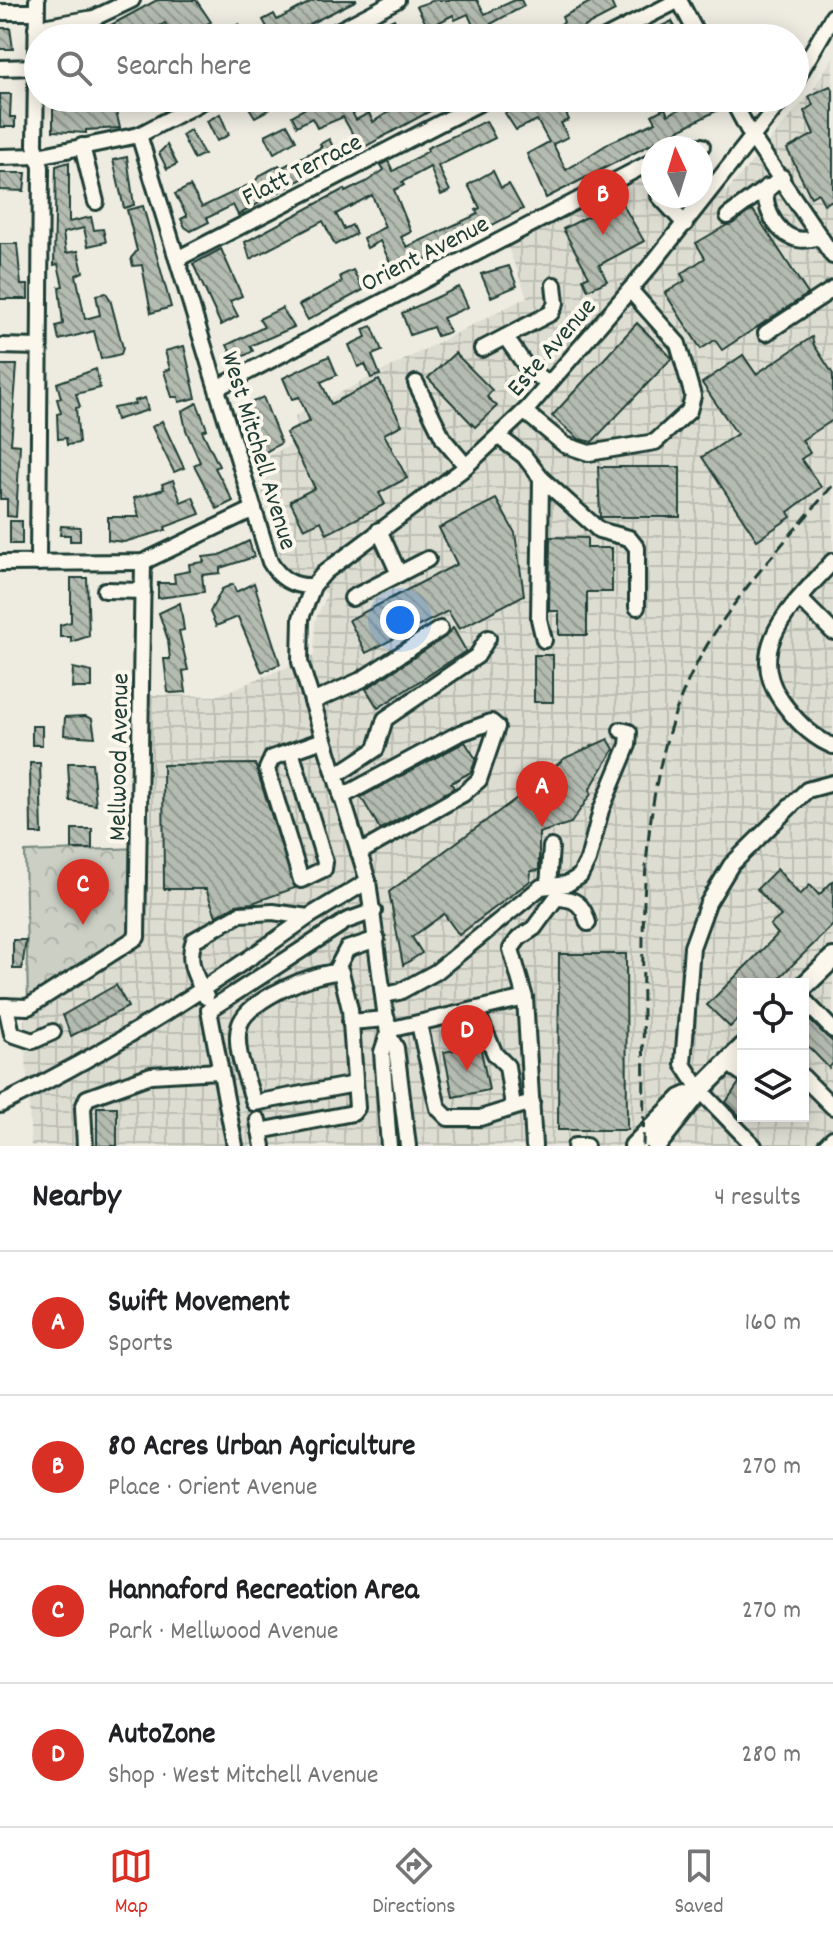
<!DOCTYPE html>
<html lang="en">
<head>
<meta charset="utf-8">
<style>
  body { margin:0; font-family:Dekko,sans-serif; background:#f2f2f2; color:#202124 }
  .controls { position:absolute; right:24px; bottom:24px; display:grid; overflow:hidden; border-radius:0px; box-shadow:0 4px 20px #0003 }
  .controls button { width:72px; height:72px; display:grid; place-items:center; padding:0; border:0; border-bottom:2px solid #e0e0e0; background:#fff; color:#202124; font:40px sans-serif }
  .compass { position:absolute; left:641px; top:136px; width:72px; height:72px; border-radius:50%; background:#fff; box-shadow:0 4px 20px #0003; rotate:356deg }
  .you { position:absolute; left:400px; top:620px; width:28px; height:28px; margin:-20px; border:6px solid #fff; border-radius:50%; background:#1a73e8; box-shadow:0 0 0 12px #1a73e833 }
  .badge { display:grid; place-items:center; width:52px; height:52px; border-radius:50%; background:#d93025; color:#fff; font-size:26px; font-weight:700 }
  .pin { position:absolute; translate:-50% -66px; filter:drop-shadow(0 2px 4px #0008) }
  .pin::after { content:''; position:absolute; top:42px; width:28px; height:24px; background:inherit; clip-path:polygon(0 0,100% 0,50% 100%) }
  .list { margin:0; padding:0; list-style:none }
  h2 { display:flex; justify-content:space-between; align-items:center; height:104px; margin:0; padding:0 32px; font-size:34px }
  h2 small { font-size:26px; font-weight:400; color:#757577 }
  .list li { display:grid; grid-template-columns:52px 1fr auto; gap:24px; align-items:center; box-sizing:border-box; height:144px; padding:0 32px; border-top:2px solid #e0e0e0 }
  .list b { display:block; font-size:30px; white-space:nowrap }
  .list p { margin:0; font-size:26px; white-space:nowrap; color:#757577 }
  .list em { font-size:26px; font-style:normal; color:#757577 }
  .icon { flex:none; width:44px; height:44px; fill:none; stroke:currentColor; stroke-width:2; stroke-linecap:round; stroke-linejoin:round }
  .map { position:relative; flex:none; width:833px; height:1146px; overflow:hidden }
  .search { position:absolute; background:#fff; box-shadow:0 4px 20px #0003; left:24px; right:24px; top:24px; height:88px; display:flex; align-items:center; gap:20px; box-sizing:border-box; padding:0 28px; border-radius:44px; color:#757577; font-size:30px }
  .sheet { height:680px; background:#fff }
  nav { display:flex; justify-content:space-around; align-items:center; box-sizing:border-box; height:112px; border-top:2px solid #e0e0e0; background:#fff; font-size:22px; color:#757577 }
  nav a { display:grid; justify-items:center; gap:4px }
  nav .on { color:#d93025 }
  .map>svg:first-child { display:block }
  .industrial { fill:url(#industrial-grid); fill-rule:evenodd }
  .forest { fill:url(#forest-crowns); stroke:#75867c; stroke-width:2 }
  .building { fill:url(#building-back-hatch); stroke:#1f3d34; stroke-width:2 }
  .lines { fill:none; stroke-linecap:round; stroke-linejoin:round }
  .minor-casing { stroke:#1f3d34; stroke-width:20 }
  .major-casing { stroke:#1f3d34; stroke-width:24 }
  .minor { stroke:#fbf7ec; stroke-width:14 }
  .major { stroke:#fbf7ec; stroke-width:18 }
  .rail { stroke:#1f3d34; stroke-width:3; stroke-dasharray:12 6; stroke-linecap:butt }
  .labels { text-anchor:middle; stroke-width:8; stroke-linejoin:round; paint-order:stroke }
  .street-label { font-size:26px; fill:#1f3d34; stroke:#fbf7ec }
</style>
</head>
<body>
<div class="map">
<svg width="833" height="1146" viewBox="0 0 833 1146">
  <defs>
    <pattern id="industrial-grid" width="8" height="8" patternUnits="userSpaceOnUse" patternTransform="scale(2)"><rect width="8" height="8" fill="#ddddd2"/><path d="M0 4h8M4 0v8" fill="none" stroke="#bdbfb5"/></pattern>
    <pattern id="forest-crowns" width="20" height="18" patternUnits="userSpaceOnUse" patternTransform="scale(2)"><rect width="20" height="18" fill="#cbcfc4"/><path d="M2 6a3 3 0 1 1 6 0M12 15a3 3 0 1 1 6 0" fill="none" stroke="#aeb3a9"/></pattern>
    <pattern id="building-back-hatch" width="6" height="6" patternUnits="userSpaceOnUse" patternTransform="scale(2)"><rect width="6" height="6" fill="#b4bbb0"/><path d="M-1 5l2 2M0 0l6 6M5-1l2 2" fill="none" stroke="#929990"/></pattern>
  </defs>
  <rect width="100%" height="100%" fill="#eeece1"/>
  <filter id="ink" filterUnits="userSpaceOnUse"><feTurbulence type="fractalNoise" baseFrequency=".0125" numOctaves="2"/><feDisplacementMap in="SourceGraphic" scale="16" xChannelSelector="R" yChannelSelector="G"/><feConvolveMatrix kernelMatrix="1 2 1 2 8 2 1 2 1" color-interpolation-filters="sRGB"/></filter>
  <g filter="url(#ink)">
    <!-- industrial -->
    <path class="industrial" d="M833 57V1146H31L24 1021 28 1007 130 944 142 724 149 695 216 696 314 656 315 621 327 594 283 567 253 462 301 441 295 416 527 297 507 245 653 169V196H701V172L726 192 812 91ZM743 984H803V1116H743Z"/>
    <!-- forest -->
    <path class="forest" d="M140 848 139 930 28 1007 25 852Z"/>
    <!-- building -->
    <g class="building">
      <path d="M157 0H196L211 22 187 35 188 38H174L165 23 137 38H87Z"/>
      <path d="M314 0H357L282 38H246L267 27 263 20 274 14 277 20Z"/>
      <path d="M435 0H477L485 14 515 0H521L524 6 476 32 468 14 455 20 453 15 436 24 439 30 431 34 417 6Z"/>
      <path d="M594 0H610L615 11 563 38H520L540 28 543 34 564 22 562 17Z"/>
      <path d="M394 19 404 38H359L384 24Z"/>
      <path d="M672 21 681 38H652L649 32Z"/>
      <path d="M239 24 246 38H210Z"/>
      <path d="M0 28H10L13 49H0Z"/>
      <path d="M830 86 833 90V200L824 204 818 193 811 197 787 149 814 134 804 111 813 105 809 96Z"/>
      <path d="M0 94H11L10 117H15V127H0Z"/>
      <path d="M67 98H88V103L121 98 123 105 115 107 120 128 86 130V133L53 131V109H67Z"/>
      <path d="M243 98H291L255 117Z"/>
      <path d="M323 98H326L332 108 346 101 356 120 369 113 373 122 410 98H454L361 149 343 117 317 128 312 118 297 126 292 116Z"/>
      <path d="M525 98H574L562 104 569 120 561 123 568 137 553 144 566 170 611 142 656 122 652 115 665 108 668 115 702 98H716L720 105 716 106 718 110 546 198 527 154 549 142 537 120 516 130 505 113 521 104 520 101Z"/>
      <path d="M220 114 229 135 217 141 207 121Z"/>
      <path d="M486 121 495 138 438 166 450 191 441 195 430 167 402 182 404 185 394 190 411 232 401 237 407 247 478 214 476 210 480 208 468 185 493 171 501 188 509 184 523 209 396 275 380 241 367 248 363 238 385 227 372 195 336 214 344 229 352 225 356 234 335 245 323 221 250 259 245 242 344 189 345 192 366 182 384 170 381 165 388 161 393 171 428 151 427 148Z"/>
      <path d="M287 124 296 140 274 153 265 135Z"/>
      <path d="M190 130 204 154 194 159 182 135Z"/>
      <path d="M329 139 339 158 238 215 233 205 207 218 209 222 191 231 185 227 181 219 187 216 175 194 190 186 202 207 255 182 259 176 279 165 281 168 322 147 320 144Z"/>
      <path d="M167 145 177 164 167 169 159 153Z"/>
      <path d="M127 157 134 205 124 208 113 160Z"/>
      <path d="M69 162V222L91 217 94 230 103 229 106 242 88 246 84 228 63 233 66 253 78 251 83 272 76 275 85 319 100 315 96 295 106 293 110 299 123 348 121 354 101 359 94 331 59 340 56 326 63 324 59 287 63 286 58 264 54 265 56 166Z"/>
      <path d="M0 173H26L24 191 0 190Z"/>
      <path d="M620 200 644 241 599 265 607 281 588 290 583 279 589 276 563 229Z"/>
      <path d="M143 206 171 307 151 313 142 265 133 266 131 258 137 251 127 210Z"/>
      <path d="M753 210 808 294 722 350 715 340 701 349 665 293 685 281 681 274 705 258 696 243Z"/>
      <path d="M0 244H17L21 285H28V299H0Z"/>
      <path d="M221 249 242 296 230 301 238 316 221 325 193 264Z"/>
      <path d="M509 266 517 286 491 297 481 274Z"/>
      <path d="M353 270 363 290 308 320 299 305 342 282 340 276Z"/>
      <path d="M459 287 468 307 443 318 450 332 437 336 433 327 410 335 402 313Z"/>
      <path d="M282 308 294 327 250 346 253 351 235 361 227 345 264 327 259 319Z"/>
      <path d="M637 323 672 358 592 442 579 439 552 416Z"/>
      <path d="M372 326 382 351 372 355 380 375 371 378 365 364 358 367 349 345 366 337 363 329Z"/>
      <path d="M812 337 814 345 833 374V420L802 440 810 453 801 459 821 487 788 512 791 517 757 540 702 457 737 434 702 383 743 355 756 374Z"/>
      <path d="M184 346 196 398 179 402 178 397H172L164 371 170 369 165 351Z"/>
      <path d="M455 353 492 390 487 397 497 406 475 427 428 378Z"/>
      <path d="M329 356 337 375 321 382 331 404 379 380 402 425 384 434 407 478 379 493 385 504 327 534 321 521 304 529 290 501 315 488 286 433 310 421 299 397 292 399 283 378Z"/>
      <path d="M0 365H17L11 444 20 445 16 517 7 516V499H0Z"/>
      <path d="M96 369 100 388 76 394 80 407 76 408 79 443 67 445 66 438 58 439 57 414 61 413 57 399 61 398 57 383Z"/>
      <path d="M263 397 281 443 262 454 244 406Z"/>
      <path d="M145 398 148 410 116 420 113 408 135 404 134 401Z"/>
      <path d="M197 403 207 429 202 431 219 466 215 468 233 501 217 509 194 465 200 462 186 430 182 411Z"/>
      <path d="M162 421 184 468 174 472 152 427Z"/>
      <path d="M598 467H680V517H600Z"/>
      <path d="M173 480 181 502 193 497 200 514 165 527 166 530 124 542 108 540V517H139L134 498 164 489 162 484Z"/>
      <path d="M496 499 515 533 524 595 459 629 448 611 366 653 349 620 457 564 439 528Z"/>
      <rect x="10" y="521" width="12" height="23"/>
      <path d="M61 526 80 527V541H70V535H60Z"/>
      <path d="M550 537 587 538V548H612V592H587V635H559V611H549Z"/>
      <path d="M249 541 254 557 220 568V573L202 575 204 592 158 598V583H175L174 574 190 571 189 564 204 562 203 557 220 555Z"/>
      <path d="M71 578H87L89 636 71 642V637H60V625L71 622Z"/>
      <path d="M254 583 280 664 262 672 238 617 216 626 210 612 222 589 233 584 236 592Z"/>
      <path d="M180 603 184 630 179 631 188 670 183 671 186 692 171 693 168 692 164 659H170L168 640 159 613Z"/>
      <path d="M453 628 466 651 378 708 366 689 445 637Z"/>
      <rect x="534" y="655" width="19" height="47"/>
      <path d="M73 668 92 672V688H72Z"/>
      <path d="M85 716 92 719 95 737 64 735 65 717Z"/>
      <rect x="32" y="726" width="10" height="19"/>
      <path d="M608 739 614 749 590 789 591 794 571 823 539 833V870L531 871 530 881 459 935 444 914 412 937 422 953 403 965 389 892 517 798 565 758Z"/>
      <path d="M465 742 476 759 471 772 451 783 454 788 380 829 361 797Z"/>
      <path d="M30 763H40L42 834H31Z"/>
      <path d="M68 763H92L96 805 70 801Z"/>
      <path d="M255 764 295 888 252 903 236 905 216 916 206 889H164L163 765Z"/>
      <rect x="72" y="829" width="20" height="20"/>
      <path d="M777 869 800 895 810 885 819 895 833 881V925L773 984H743V1014L730 1027 707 1005 778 934 770 925 781 916 757 889Z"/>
      <path d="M13 940H26L22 969H13Z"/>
      <path d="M559 954H626L627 1130H558Z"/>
      <path d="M116 985 128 1007 71 1036 63 1015Z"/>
      <path d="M807 1018 833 1042V1063L829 1068 803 1041V1022Z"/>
      <path d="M480 1045 489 1090 453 1097 444 1052Z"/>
      <path d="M739 1083 743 1084V1119L726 1102Z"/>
      <rect x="97" y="1107" width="20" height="39"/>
    </g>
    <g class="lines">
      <!-- minor casing -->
      <g class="minor-casing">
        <g id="minor">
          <path d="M37 0 35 145 41 167 38 563"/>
          <path d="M0 12H36"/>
          <path d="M36 28 94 18 132 0"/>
          <path d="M324 38 397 0"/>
          <path d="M605 38 679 0 699 38"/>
          <path d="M0 68 36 67"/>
          <path d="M795 81 833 16"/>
          <path d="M731 98 752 137 833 256"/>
          <path d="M139 135 270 562C280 579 293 587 313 586"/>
          <path d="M82 146 96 202"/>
          <path d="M681 148 702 146"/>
          <path d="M0 157 38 156 139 135 209 98"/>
          <path d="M782 177 765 192C767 222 789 250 820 236"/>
          <path d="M659 196 685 224"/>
          <path d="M728 216 767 187"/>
          <path d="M177 259 489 98"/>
          <path d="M766 333 833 289"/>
          <path d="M506 338 528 369 549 384"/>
          <path d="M0 346 39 347"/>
          <path d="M482 349 551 313 556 303 554 285"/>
          <path d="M416 383 444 440 466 466"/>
          <path d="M217 388 653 161"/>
          <path d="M525 412 565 445 589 453 655 442 689 411 693 396 678 344 630 290"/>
          <path d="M499 437 524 456 541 478 539 619 544 640"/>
          <path d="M541 478 599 530 629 538 637 548V607"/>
          <path d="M833 561C794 605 739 648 786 707 799 724 813 738 833 746"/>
          <path d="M0 563 143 562 254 509"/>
          <path d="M399 574 428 559"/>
          <path d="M105 590 143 591"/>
          <path d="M352 598 399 574 379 530"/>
          <path d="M800 599 833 632"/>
          <path d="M312 702 361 680 440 629"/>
          <path d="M291 751 325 862 324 869 301 880 267 769 272 758 323 740"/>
          <path d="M335 776 376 749 385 719 477 656 488 638"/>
          <path d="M341 797 458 734 491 722 497 727 479 780 463 794 359 853"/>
          <path d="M548 886 551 847"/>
          <path d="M335 972 347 949 377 939"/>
          <path d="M384 995 399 992 436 972 541 887 567 884 580 876 588 860 601 810 628 745 629 732 621 730"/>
          <path d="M206 997C196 977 186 962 194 940L240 914 273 912 308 917 368 881"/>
          <path d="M803 999 833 1030"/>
          <path d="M0 1006 28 1007 137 937 143 562"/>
          <path d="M6 1006 12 1034 33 1041 53 1032"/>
          <path d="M476 1010 495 1054 507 1066 513 1106"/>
          <path d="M350 1022 387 1019"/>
          <path d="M419 1024 438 1108 448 1118H480L532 1102"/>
          <path d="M388 1030 525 998"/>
          <path d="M388 1034 382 1052 389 1146"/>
          <path d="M727 1063 743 1074"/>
          <path d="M803 1077 833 1107"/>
          <path d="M0 1105C110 1051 208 989 308 917"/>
          <path d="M258 1120 263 1146"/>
          <path d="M260 1131 353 1113 357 1108 350 1009 341 972C316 971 249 999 240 1024 232 1046 248 1081 254 1103L355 1084"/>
          <path d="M85 1146 83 1108 87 1098 151 1075 219 1071"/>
          <path d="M235 1146 209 1010 346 921 374 911"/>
          <path d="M408 1146 396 1048 388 1034 368 881 300 662 301 618 313 586 325 572 462 470 528 408 652 264 783 98"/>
          <path d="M534 1146 525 998 511 949 519 938 534 928 556 898C575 898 583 904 588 923"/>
          <path d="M575 1146H586"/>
          <path d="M754 1146 700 1090 683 1064 692 947 708 903 731 865 807 790 833 783"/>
          <path d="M825 1146 833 1138"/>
        </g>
      </g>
      <!-- major casing -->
      <g class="major-casing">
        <g id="major">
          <path d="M803 987 833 958"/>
          <path d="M634 1146 681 1099 690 1095"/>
          <path d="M656 1146 700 1090 743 1047"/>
        </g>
      </g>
      <!-- minor -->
      <use href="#minor" class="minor"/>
      <!-- major -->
      <use href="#major" class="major"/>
      <!-- rail -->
      <path class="rail" d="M643 1146C648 991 623 803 697 663 732 597 785 542 833 485"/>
    </g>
  </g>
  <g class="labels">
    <!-- street labels -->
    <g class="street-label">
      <text transform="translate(301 168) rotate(-27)" y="9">Flatt Terrace</text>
      <text transform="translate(424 252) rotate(-27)" y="9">Orient Avenue</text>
      <text transform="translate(550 346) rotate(-49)" y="9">Este Avenue</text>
      <text transform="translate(261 450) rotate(73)" y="9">West Mitchell Avenue</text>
      <text transform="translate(117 757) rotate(-89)" y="9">Mellwood Avenue</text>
    </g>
  </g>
</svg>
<div class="controls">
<button><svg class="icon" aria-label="locate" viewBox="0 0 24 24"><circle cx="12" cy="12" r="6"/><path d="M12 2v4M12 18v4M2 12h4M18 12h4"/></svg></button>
<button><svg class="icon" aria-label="layers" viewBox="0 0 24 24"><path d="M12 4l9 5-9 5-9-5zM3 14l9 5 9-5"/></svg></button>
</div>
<svg class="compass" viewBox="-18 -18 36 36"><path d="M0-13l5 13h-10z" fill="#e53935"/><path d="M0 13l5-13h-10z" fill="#757577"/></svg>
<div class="you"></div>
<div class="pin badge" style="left:542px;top:827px">A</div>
<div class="pin badge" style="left:603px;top:235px">B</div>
<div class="pin badge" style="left:83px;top:925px">C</div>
<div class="pin badge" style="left:467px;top:1071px">D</div>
<div class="search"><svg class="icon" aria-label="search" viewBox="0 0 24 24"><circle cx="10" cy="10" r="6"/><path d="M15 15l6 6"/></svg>Search here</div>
</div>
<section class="sheet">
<h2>Nearby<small>4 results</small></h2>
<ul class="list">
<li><span class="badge">A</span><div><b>Swift Movement</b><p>Sports</p></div><em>160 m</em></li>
<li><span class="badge">B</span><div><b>80 Acres Urban Agriculture</b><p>Place · Orient Avenue</p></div><em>270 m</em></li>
<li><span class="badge">C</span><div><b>Hannaford Recreation Area</b><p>Park · Mellwood Avenue</p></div><em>270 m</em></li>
<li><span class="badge">D</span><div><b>AutoZone</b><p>Shop · West Mitchell Avenue</p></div><em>280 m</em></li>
</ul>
</section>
<nav>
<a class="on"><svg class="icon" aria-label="map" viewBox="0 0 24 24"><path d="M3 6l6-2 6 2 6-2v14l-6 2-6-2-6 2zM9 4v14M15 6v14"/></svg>Map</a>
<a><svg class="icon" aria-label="directions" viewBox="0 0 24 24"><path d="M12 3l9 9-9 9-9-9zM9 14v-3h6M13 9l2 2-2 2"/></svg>Directions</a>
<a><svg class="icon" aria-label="saved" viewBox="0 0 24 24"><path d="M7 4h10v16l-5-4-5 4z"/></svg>Saved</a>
</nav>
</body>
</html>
